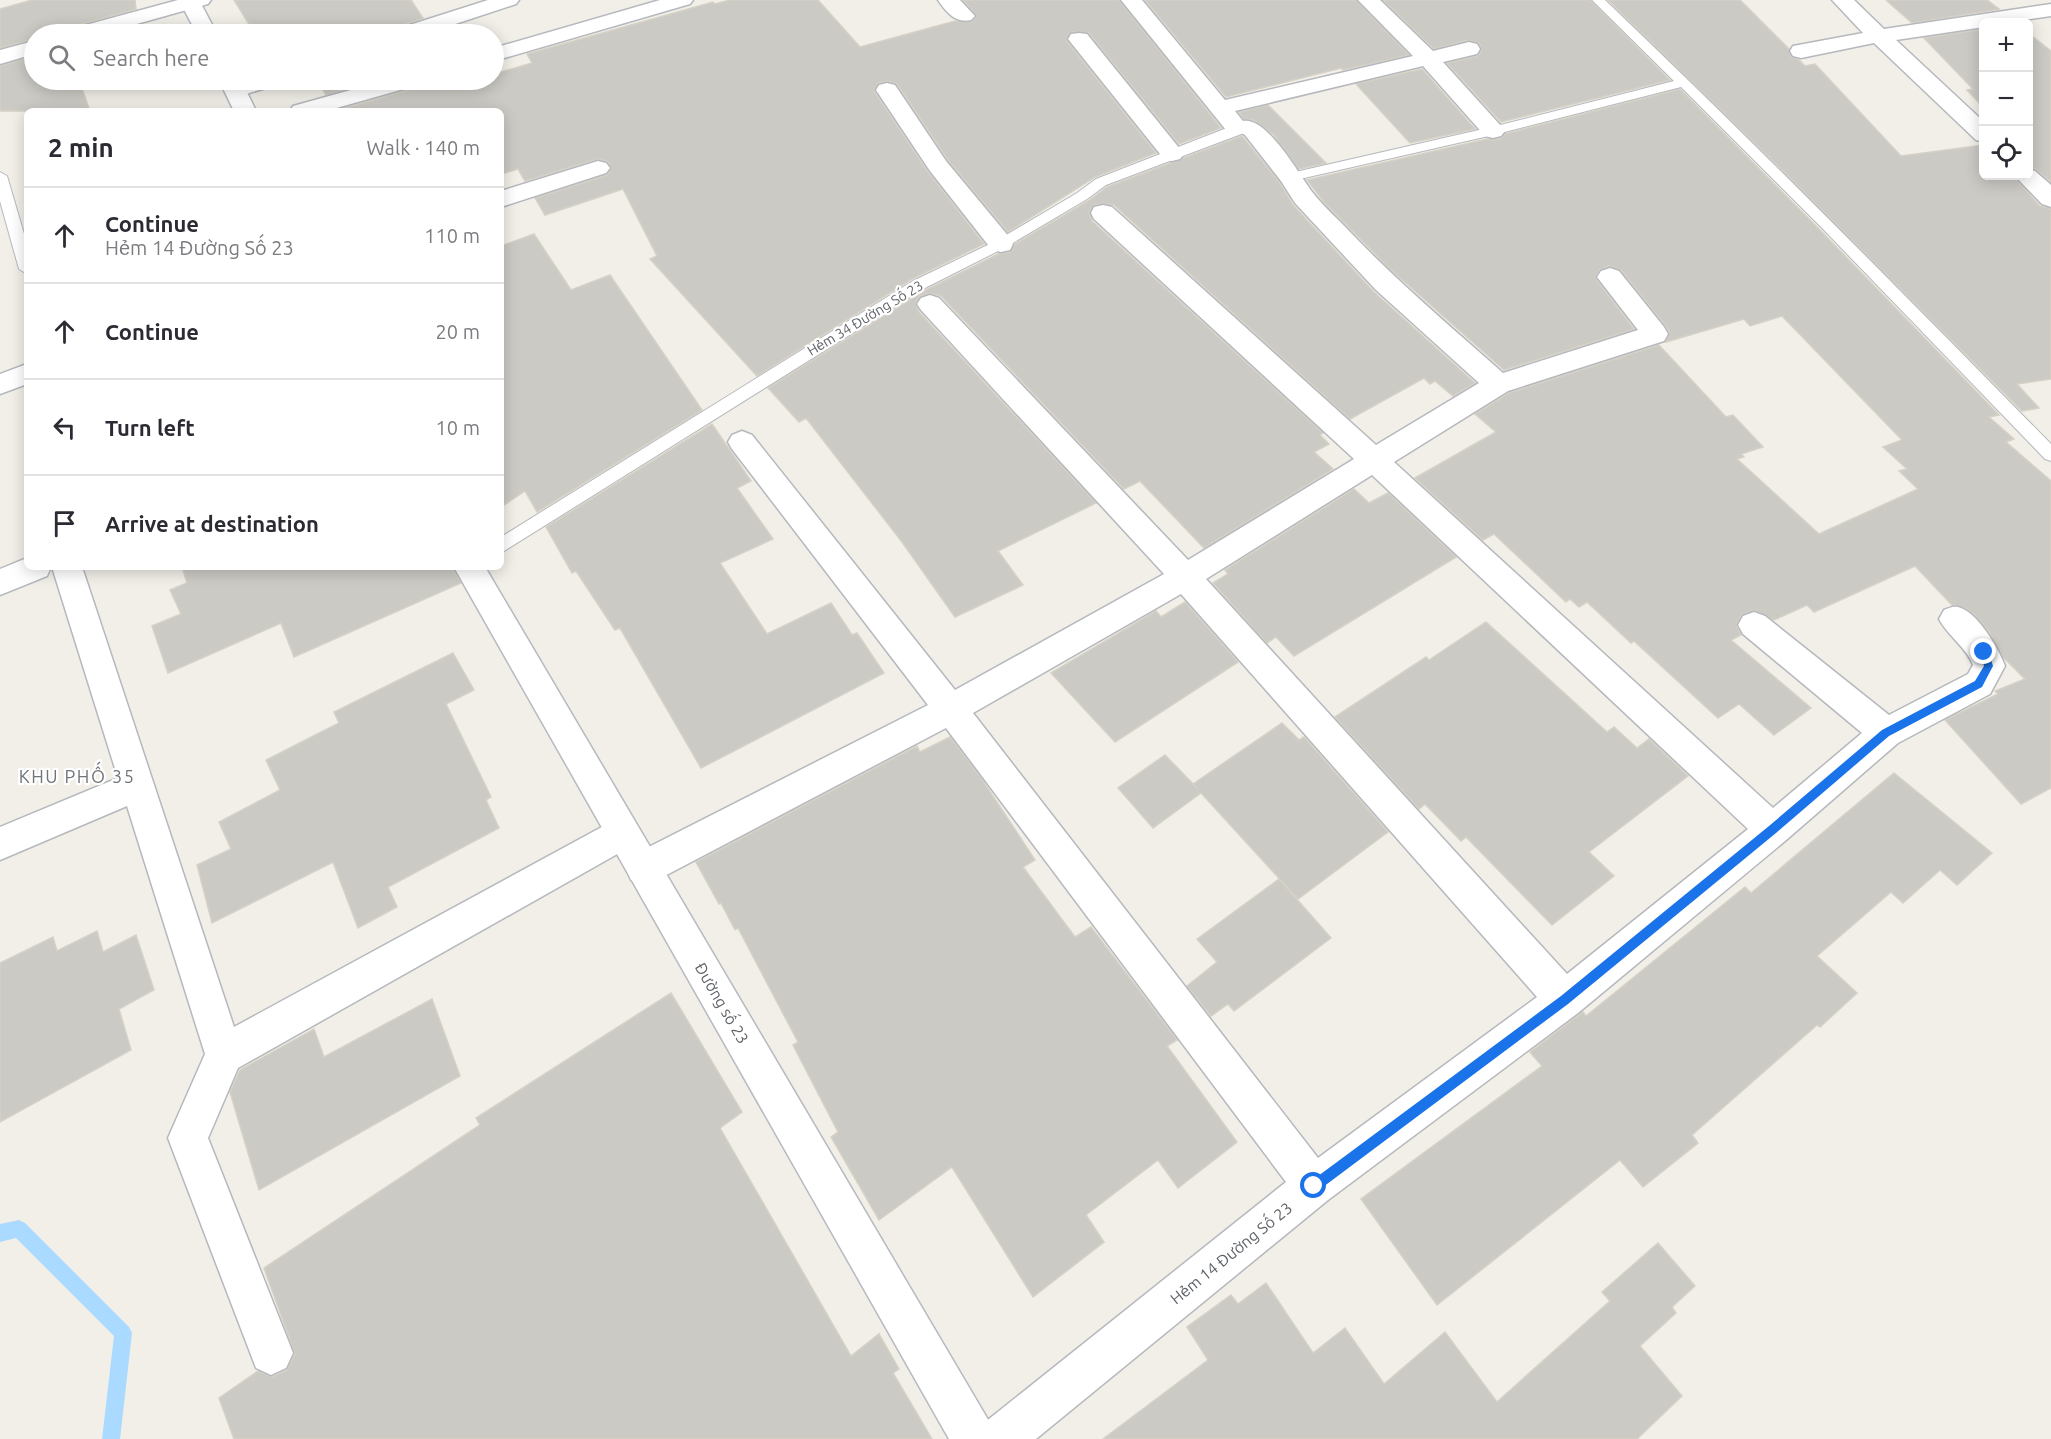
<!DOCTYPE html>
<html lang="en">
<head>
<meta charset="utf-8">
<style>
  body { margin:0; font-family:Ubuntu,sans-serif; background:#f2f2f3; color:#2b2b33 }
  .controls { position:absolute; right:18px; top:18px; display:grid; overflow:hidden; border-radius:9px; box-shadow:0 3px 15px #0003 }
  .controls button { width:54px; height:54px; display:grid; place-items:center; padding:0; border:0; border-bottom:2px solid #e1e1e2; background:#fff; color:#2b2b33; font:30px sans-serif }
  .stop { position:absolute; width:18px; height:18px; margin:-14px; border:4px solid #1a73e8; border-radius:50%; background:#fff }
  .stop.end { background:#1a73e8; border-color:#fff; box-shadow:0 2px 6px #0008 }
  .list { margin:0; padding:0; list-style:none }
  h2 { display:flex; justify-content:space-between; align-items:center; height:78px; margin:0; padding:0 24px; font-size:26px }
  h2 small { font-size:20px; font-weight:400; color:#7c7c81 }
  .list li { display:grid; grid-template-columns:39px 1fr auto; gap:18px; align-items:center; box-sizing:border-box; height:96px; padding:0 24px; border-top:2px solid #e1e1e2 }
  .list b { display:block; font-size:22px; white-space:nowrap }
  .list p { margin:0; font-size:20px; white-space:nowrap; color:#7c7c81 }
  .list em { font-size:20px; font-style:normal; color:#7c7c81 }
  .icon { flex:none; width:33px; height:33px; fill:none; stroke:currentColor; stroke-width:2; stroke-linecap:round; stroke-linejoin:round }
  .map { position:relative; flex:none; width:2051px; height:1439px; overflow:hidden }
  .search { position:absolute; background:#fff; box-shadow:0 3px 15px #0003; left:24px; top:24px; width:480px; height:66px; display:flex; align-items:center; gap:15px; box-sizing:border-box; padding:0 21px; border-radius:33px; color:#7c7c81; font-size:22px }
  .panel { position:absolute; background:#fff; box-shadow:0 3px 15px #0003; left:24px; top:108px; width:480px; height:462px; border-radius:9px }
  .map>svg:first-child { display:block }
  .lines { fill:none; stroke-linecap:round; stroke-linejoin:round }
  .stream { fill:#aadaff; fill-rule:evenodd }
  .building { fill:#cccac5; stroke:#d6d1c6; stroke-width:1.5 }
  .lane-casing { stroke:#b5b8bc; stroke-width:2 }
  .street-casing { stroke:#b5b8bc; stroke-width:3 }
  .secondary-casing { stroke:#b6babf; stroke-width:3 }
  .lane { fill:#fff; fill-rule:evenodd }
  .street { fill:#fff; fill-rule:evenodd }
  .secondary { fill:#fff; fill-rule:evenodd }
  .route { fill:#1a73e8 }
  .labels { text-anchor:middle; stroke-width:4.5; stroke-linejoin:round; paint-order:stroke }
  .far-street-label { font-size:14px; fill:#5f6368; stroke:#fff }
  .street-label { font-size:16px; fill:#5f6368; stroke:#fff }
  .neighbourhood-label { font-size:18px; letter-spacing:1.5px; fill:#70757a; stroke:#fff }
</style>
</head>
<body>
<div class="map">
<svg width="2051" height="1439" viewBox="0 0 2051 1439">
  <rect width="100%" height="100%" fill="#f1efe8"/>
  <g class="lines">
    <!-- stream -->
    <path class="stream" d="M19 1220 25 1223 129 1327 132 1333 120 1439H102L114 1336 16 1238 0 1242V1224Z"/>
  </g>
  <!-- building -->
  <g class="building">
    <path d="M32 0H135L136 9 70 27 63 31 65 34H34V39L0 48V9Z"/>
    <path d="M234 0H411L423 18 396 27 392 34H255Z"/>
    <path d="M730 0H818L860 47 955 21 971 22 977 16 963 0H1119L1221 128 1179 144 1089 33 1071 32 1066 40 1156 153 1095 177 1008 232 948 160 897 84 888 81 878 83 874 91 928 172 984 244 912 279 757 376 650 259 657 256 623 189 545 215 535 198 607 175 612 168 607 161 597 159 525 181 518 169 501 174V111H335L419 87 423 80H464L466 82 494 80V74L532 63 527 54 713 2 715 4Z"/>
    <path d="M1145 0H1356L1409 55 1343 70 1341 68 1226 97Z"/>
    <path d="M1383 0H1590L1670 80 1501 122 1447 63 1478 56 1482 50 1479 43 1468 40 1434 49Z"/>
    <path d="M1608 0H1740L1789 49 1791 57 1799 60 1805 66 1815 64 1901 156 1983 145V176H2013L2040 206 2051 209V379L2017 384 2039 408 2022 411 1775 163Z"/>
    <path d="M1886 0H1987L1999 9 1912 23Z"/>
    <path d="M1983 29V107L1967 90 1973 89 1924 38Z"/>
    <path d="M2028 33 2051 51V182L2036 169 2028 167Z"/>
    <path d="M34 56V80H79L90 111H0V66Z"/>
    <path d="M1422 69 1475 129 1410 143 1356 84Z"/>
    <path d="M317 80H380L326 95Z"/>
    <path d="M1680 89 1820 230 1999 415 1989 417 2014 439 2006 442 2051 481V788L2021 804 1945 720 1998 694 1995 691 2025 679 2004 658 1988 630 1974 614 1966 608 1952 605 1915 566 1814 612 1807 605 1774 620 1755 610 1741 615 1736 626 1741 635 1731 640 1811 708 1774 735 1739 704 1718 718 1634 641 1631 643 1587 602 1579 607 1570 599 1566 602 1494 534 1483 540 1415 478 1496 432 1475 414 1509 393 1659 345 1726 417 1733 415 1763 447 1741 454 1744 457 1737 459 1819 534 1918 489 1899 471 1907 469 1883 447 1902 440 1782 316 1750 326 1744 319 1666 342 1670 333 1666 326 1621 270 1609 266 1599 270 1595 278 1634 329 1504 370 1389 268 1324 202 1307 180 1487 139 1494 140 1502 138 1505 134Z"/>
    <path d="M1268 105 1326 163 1299 169 1274 135 1254 120 1244 119 1239 112Z"/>
    <path d="M1242 136 1279 182 1293 205 1374 292 1475 383 1453 396 1435 381 1430 384 1424 378 1350 419 1114 205 1103 203 1094 205 1089 212 1092 221 1323 433 1320 435 1329 444 1314 452 1333 469 1204 548 1140 481 1124 489 941 296 931 293 920 296 915 303 919 312 1096 503 998 551 1023 585 955 617 902 542 806 418 799 422 768 388 924 291 998 254 1010 252 1015 244 1088 201 1107 187Z"/>
    <path d="M534 234 571 290 610 275 702 410 537 512 525 491 501 507V246Z"/>
    <path d="M712 424 751 481 737 488 773 539 720 563 767 634 831 603 852 635 857 633 884 673 701 768 620 628 615 630 576 571 572 573 546 527Z"/>
    <path d="M1354 489 1369 503 1388 493 1456 557 1294 656 1276 637 1267 643 1213 583 1228 574 1225 570Z"/>
    <path d="M182 567H452L461 583 294 657 281 623 168 673 152 626 181 614 170 590 187 583Z"/>
    <path d="M1185 602 1238 662 1115 742 1051 673 1156 611 1161 617Z"/>
    <path d="M1486 622 1607 732 1614 727 1637 748 1649 739 1688 776 1589 852 1614 876 1552 925 1466 837 1461 841 1425 804 1419 809 1335 717 1426 657 1429 660Z"/>
    <path d="M453 653 474 690 446 704 491 797 486 800 499 828 388 887 397 907 358 928 333 862 212 923 197 865 231 849 219 822 280 790 266 760 339 723 334 712Z"/>
    <path d="M1282 723 1299 740 1304 737 1388 832 1298 899 1201 793 1153 828 1118 788 1165 755 1199 790 1193 784Z"/>
    <path d="M950 737 981 778 1035 860 1023 867 1075 937 1091 927 1177 1040 1167 1046 1237 1142 1178 1188 1158 1160 1086 1215 1104 1242 1033 1297 952 1167 879 1220 831 1137 838 1132 793 1045 798 1042 738 928 735 930 721 903 719 904 696 862 917 746 920 752Z"/>
    <path d="M1894 773 1992 853 1957 885 1940 870 1903 903 1891 892 1817 956 1857 993 1820 1027 1817 1025 1692 1135 1698 1143 1643 1187 1620 1160 1437 1305 1361 1199 1542 1066 1530 1052 1583 1012 1586 1016 1745 887 1751 893Z"/>
    <path d="M1279 879 1331 938 1234 1011 1228 1004 1211 1016 1187 986 1217 962 1197 939Z"/>
    <path d="M97 931 103 952 136 935 154 990 119 1009 131 1050 0 1122V963L53 937 57 951Z"/>
    <path d="M671 993 742 1112 720 1128 851 1356 879 1334 899 1369 893 1373 932 1439H234L219 1398 258 1371 272 1377 287 1370 295 1354 264 1268 480 1125 476 1118Z"/>
    <path d="M432 999 460 1076 259 1190 230 1092 240 1070 314 1029 324 1057Z"/>
    <path d="M1658 1243 1695 1286 1672 1307 1676 1313 1640 1346 1682 1396 1637 1439H1103L1208 1360 1187 1327 1231 1295 1238 1304 1266 1283 1313 1353 1345 1328 1384 1384 1445 1332 1497 1402 1610 1301 1602 1292Z"/>
  </g>
  <g class="lines">
    <!-- lane casing -->
    <g class="lane-casing">
      <g id="lane">
        <path d="M1592 0H1605C1756 144 1904 294 2051 444V461L2045 459 1822 228 1681 87 1493 135 1291 181 1284 177 1291 173 1492 127 1674 81Z"/>
        <path d="M1247 123 1252 124 1254 127 1252 130 1106 185 1087 199 1006 247 923 289 501 553V537L913 281 996 241 1077 193 1096 179 1232 126Z"/>
        <path d="M0 172 7 176 27 244V274L19 269 0 201Z"/>
      </g>
    </g>
    <!-- street casing -->
    <g class="street-casing">
      <g id="street">
        <path d="M178 0H211L208 4 101 34H68L71 29Z"/>
        <path d="M488 0H519L516 4 425 34H394L397 29Z"/>
        <path d="M660 0H693L690 4 494 61V48Z"/>
        <path d="M938 0H960L975 16 971 20C956 24 946 12 938 0Z"/>
        <path d="M1121 0H1142L1225 100 1413 56 1358 0H1380L1433 51 1469 42 1477 44 1480 49 1477 54 1443 62 1501 126 1505 131 1501 136 1493 138 1485 136 1423 66 1235 111 1243 121C1267 116 1300 176 1313 193 1324 207 1339 220 1351 233 1399 283 1451 327 1503 373L1638 330 1597 277 1601 271 1610 268 1619 271 1664 327 1668 334 1664 341 1508 391 1394 462 1773 808 1862 733 1743 634 1738 625 1743 616 1754 612 1765 616 1889 715 1968 674 1973 665C1967 648 1948 636 1939 619L1944 610C1949 608 1953 606 1958 607 1977 611 1999 649 2005 666L1990 694 1898 743 1785 841 1578 1013 1328 1200 1036 1439H977L984 1423 1286 1182 946 728 657 880 644 885 631 880 626 868 631 856 928 705 732 449 728 442 732 435 742 431 752 435 955 690 1164 574 921 310 917 304 921 298 930 295 939 298 1188 560 1354 459 1094 219 1091 213 1094 207 1103 205 1112 207 1376 445 1479 383 1376 290 1295 203 1281 181 1245 135 1238 131 1226 130ZM1372 475 1748 829 1567 974 1206 579ZM1181 594 1537 997 1318 1158 973 713Z"/>
        <path d="M1832 0H1854L1884 29 2051 4V16L2010 22H1984V27L1896 40 1984 122V142L1976 140 1874 43 1801 58 1793 56 1790 51 1793 46 1863 33Z"/>
        <path d="M1079 33 1087 34 1180 149 1184 154 1180 159 1172 161 1164 159 1068 39 1071 34Z"/>
        <path d="M34 41V54L0 64V50Z"/>
        <path d="M247 80H279L276 85 236 97 228 95 225 90 228 85Z"/>
        <path d="M387 80H421L418 85 326 111H290L293 106Z"/>
        <path d="M887 83 895 85 946 161 1010 238 1013 244 1010 250 1001 252 992 250 930 171 876 90 879 85Z"/>
        <path d="M598 161 606 163 610 168 606 173 501 207V191Z"/>
        <path d="M2028 169 2035 171 2051 185V207L2042 204 2015 176H2028Z"/>
        <path d="M27 364V384L0 394V374Z"/>
        <path d="M52 567H82L234 1027 611 822 623 817 635 822 640 833 635 844 238 1068 208 1138 293 1353 286 1368 271 1375 256 1368 168 1138 205 1054 127 806 0 860V827L118 778Z"/>
      </g>
    </g>
    <!-- secondary casing -->
    <g class="secondary-casing">
      <g id="secondary">
        <path d="M179 0H199L217 34H197Z"/>
        <path d="M219 80H241L256 111H234Z"/>
        <path d="M27 558V567H51L47 576 0 595V569Z"/>
        <path d="M454 567H485L990 1423 997 1439H949Z"/>
      </g>
    </g>
    <!-- lane -->
    <use href="#lane" class="lane"/>
    <!-- street -->
    <use href="#street" class="street"/>
    <!-- secondary -->
    <use href="#secondary" class="secondary"/>
  </g>
  <!-- route -->
  <path class="route" d="M1984 648 1988 650 1993 666 1982 687 1889 736 1776 833 1568 1004 1319 1190H1310V1182L1561 996 1769 826 1882 730 1975 681 1984 666 1980 652Z"/>
  <g class="labels">
    <!-- far-street labels -->
    <g class="far-street-label">
      <text transform="translate(865 318) rotate(-31)" y="5">Hẻm 34 Đường Số 23</text>
    </g>
    <!-- street labels -->
    <g class="street-label">
      <text transform="translate(722 1003) rotate(60)" y="6">Đường số 23</text>
      <text transform="translate(1231 1253) rotate(-39)" y="6">Hẻm 14 Đường Số 23</text>
    </g>
    <!-- neighbourhood labels -->
    <g class="neighbourhood-label">
      <text x="77" y="783">KHU PHỐ 35</text>
    </g>
  </g>
</svg>
<div class="controls">
<button>+</button>
<button>−</button>
<button><svg class="icon" aria-label="locate" viewBox="0 0 24 24"><circle cx="12" cy="12" r="6"/><path d="M12 2v4M12 18v4M2 12h4M18 12h4"/></svg></button>
</div>
<div class="stop" style="left:1314px;top:1186px"></div>
<div class="stop end" style="left:1984px;top:652px"></div>
<div class="search"><svg class="icon" aria-label="search" viewBox="0 0 24 24"><circle cx="10" cy="10" r="6"/><path d="M15 15l6 6"/></svg>Search here</div>
<section class="panel">
<h2>2 min<small>Walk · 140 m</small></h2>
<ul class="list">
<li><svg class="icon" aria-label="ahead" viewBox="0 0 24 24"><path d="M12 20V5M6 11l6-6 6 6"/></svg><div><b>Continue</b><p>Hẻm 14 Đường Số 23</p></div><em>110 m</em></li>
<li><svg class="icon" aria-label="ahead" viewBox="0 0 24 24"><path d="M12 20V5M6 11l6-6 6 6"/></svg><div><b>Continue</b></div><em>20 m</em></li>
<li><svg class="icon" aria-label="left" viewBox="0 0 24 24"><path d="M17 20v-9H6M10 6l-5 5 5 5"/></svg><div><b>Turn left</b></div><em>10 m</em></li>
<li><svg class="icon" aria-label="arrive" viewBox="0 0 24 24"><path d="M6 21V4h12l-3 4 3 4H6"/></svg><div><b>Arrive at destination</b></div></li>
</ul>
</section>
</div>
</body>
</html>
